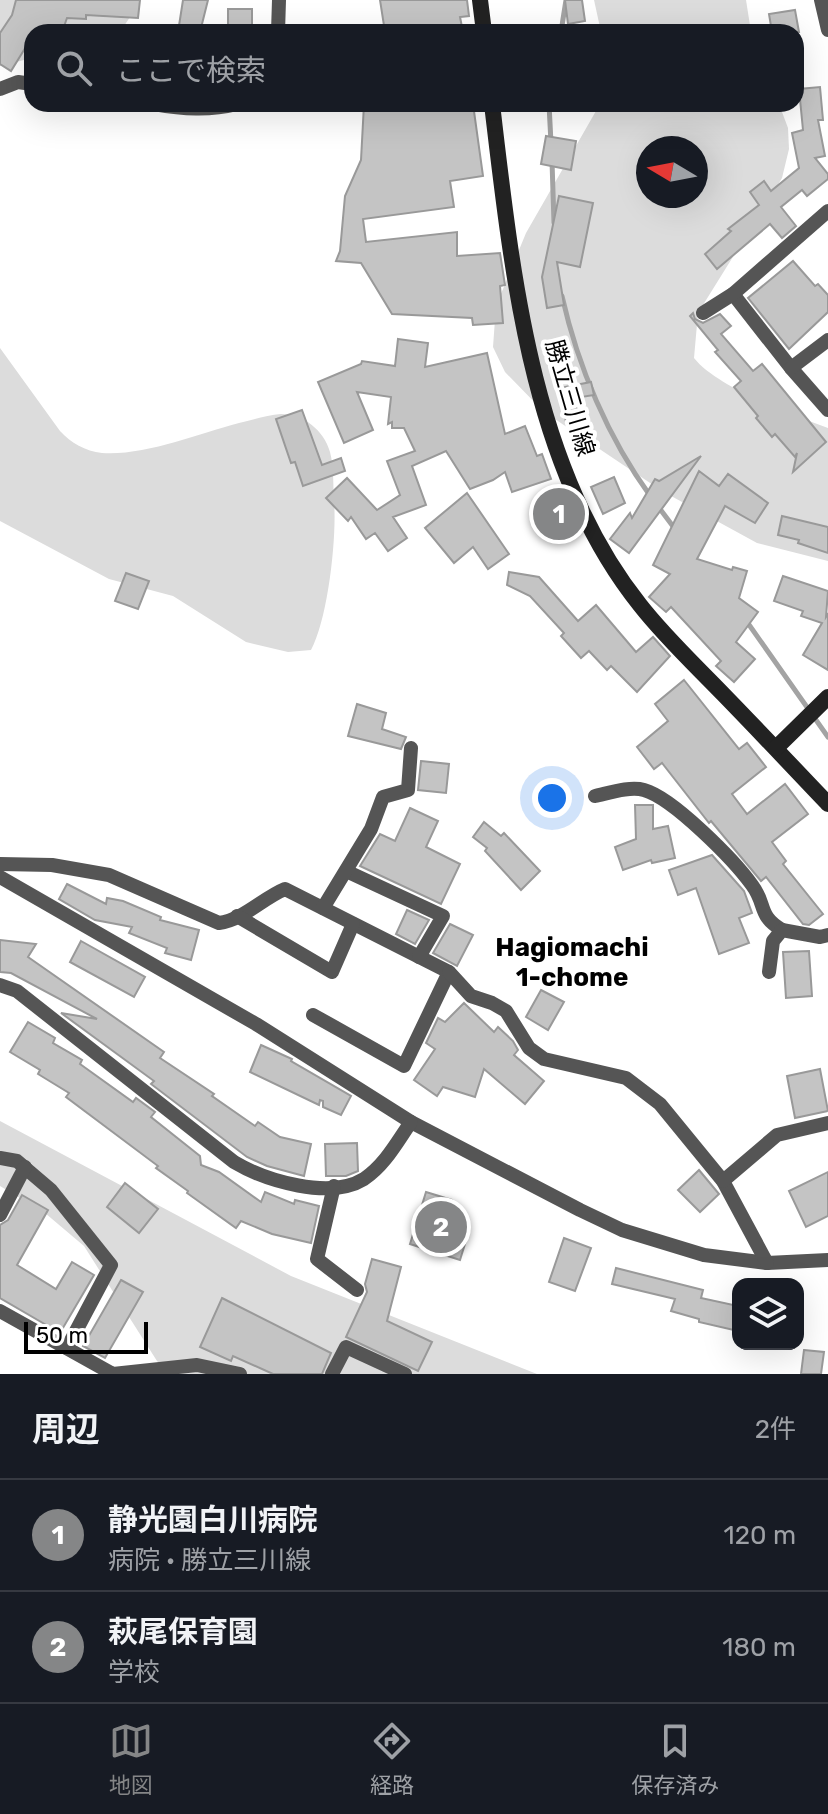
<!DOCTYPE html>
<html lang="ja">
<head>
<meta charset="utf-8">
<style>
  body { margin:0; font-family:Rubik,"Noto Sans JP",sans-serif; background:#242831; color:#f1f3f6 }
  .controls { position:absolute; right:24px; bottom:24px; display:grid; overflow:hidden; border-radius:16px; box-shadow:0 8px 32px #0002 }
  .controls button { width:72px; height:72px; display:grid; place-items:center; padding:0; border:0; border-bottom:2px solid #363941; background:#171b24; color:#f1f3f6; font:40px sans-serif }
  .compass { position:absolute; left:636px; top:136px; width:72px; height:72px; border-radius:50%; background:#171b24; box-shadow:0 8px 32px #0002; rotate:280deg }
  .scale { position:absolute; left:24px; bottom:20px; width:124px; box-sizing:border-box; padding-left:8px; border:4px solid #000; border-top:0; font-size:22px; line-height:28px; white-space:nowrap; color:#000; -webkit-text-stroke:6px #fff; paint-order:stroke }
  .you { position:absolute; left:552px; top:798px; width:28px; height:28px; margin:-20px; border:6px solid #fff; border-radius:50%; background:#1a73e8; box-shadow:0 0 0 12px #1a73e833 }
  .badge { display:grid; place-items:center; width:52px; height:52px; border-radius:50%; background:#858687; color:#fff; font-size:26px; font-weight:700 }
  .pin { position:absolute; translate:-50% -50%; border:4px solid #fff; box-shadow:0 2px 8px #0006 }
  .list { margin:0; padding:0; list-style:none }
  h2 { display:flex; justify-content:space-between; align-items:center; height:104px; margin:0; padding:0 32px; font-size:34px }
  h2 small { font-size:26px; font-weight:400; color:#9ea1a6 }
  .list li { display:grid; grid-template-columns:52px 1fr auto; gap:24px; align-items:center; box-sizing:border-box; height:112px; padding:0 32px; border-top:2px solid #363941 }
  .list b { display:block; font-size:30px; white-space:nowrap }
  .list p { margin:0; font-size:26px; white-space:nowrap; color:#9ea1a6 }
  .list em { font-size:26px; font-style:normal; color:#9ea1a6 }
  .icon { flex:none; width:44px; height:44px; fill:none; stroke:currentColor; stroke-width:2; stroke-linecap:round; stroke-linejoin:round }
  .map { position:relative; flex:none; width:828px; height:1374px; overflow:hidden }
  .search { position:absolute; background:#171b24; box-shadow:0 8px 32px #0002; left:24px; right:24px; top:24px; height:88px; display:flex; align-items:center; gap:20px; box-sizing:border-box; padding:0 28px; border-radius:24px; color:#9ea1a6; font-size:30px }
  .sheet { height:328px; background:#171b24 }
  nav { display:flex; justify-content:space-around; align-items:center; box-sizing:border-box; height:112px; border-top:2px solid #363941; background:#171b24; font-size:22px; color:#9ea1a6 }
  nav a { display:grid; justify-items:center; gap:4px }
  nav .on { color:#858687 }
  .map>svg:first-child { display:block }
  .green { fill:#dcdcdc; fill-rule:evenodd }
  .lines { fill:none; stroke-linecap:round; stroke-linejoin:round }
  .stream { stroke:#a3a3a3; stroke-width:5 }
  .building { fill:#c4c4c4; stroke:#999; stroke-width:2 }
  .street { stroke:#555; stroke-width:14 }
  .secondary { stroke:#222; stroke-width:16 }
  .labels { text-anchor:middle; stroke-width:8; stroke-linejoin:round; paint-order:stroke }
  .street-label { font-size:24px; fill:#000; stroke:#fff }
  .neighbourhood-label { font-size:26px; font-weight:bold; fill:#000; stroke:#fff }
</style>
</head>
<body>
<div class="map">
<svg width="828" height="1374" viewBox="0 0 828 1374">
  <rect width="100%" height="100%" fill="#fff"/>
  <!-- green -->
  <g class="green">
    <path d="M0 0H129L130 17 120 32H32V58L0 66Z"/>
    <path d="M594 0H746L751 32H601Z"/>
    <path d="M600 104H779L788 128 789 149 782 178 698 313 694 358C718 388 791 414 828 428V561L757 543 662 491 543 411 505 372 493 347 496 306 526 233ZM648 148H696V196H648Z"/>
    <path d="M0 348 60 431C71 443 85 451 102 453 144 456 198 434 239 423 252 420 267 415 281 414 303 414 324 430 330 452 334 467 333 485 334 501 337 537 328 619 311 650L288 652 246 642 173 596 109 579 0 521Z"/>
    <path d="M0 1121 291 1276 537 1374H171L157 1361 84 1246 45 1213 0 1186Z"/>
  </g>
  <g class="lines">
    <!-- stream -->
    <g class="stream">
      <path d="M561 32 566 0"/>
      <path d="M549 104 551 143"/>
      <path d="M552 161 554 223"/>
      <path d="M562 296C578 367 608 438 651 497"/>
      <path d="M657 505 675 529"/>
      <path d="M745 619 828 737"/>
    </g>
  </g>
  <!-- building -->
  <g class="building">
    <path d="M16 0H140L138 18 86 15V19L67 18 62 32H32V37L11 71 0 64V33L12 15Z"/>
    <path d="M183 0H208L200 32H178Z"/>
    <path d="M380 0H467L469 16 460 17 463 32H385Z"/>
    <path d="M565 0H582L585 21 568 24Z"/>
    <rect x="228" y="9" width="24" height="23"/>
    <path d="M795 10 799 32H772L769 14Z"/>
    <path d="M820 87 823 120H818L825 156 815 158 828 174V179L807 196 802 190 781 207 796 226 782 238 770 224 717 269 705 254 731 231 728 229 759 205 750 192 764 181 771 191 799 168 792 133 803 130 799 89Z"/>
    <path d="M364 104H473L483 176 450 181 454 207 363 219 366 242 457 232V256L500 253 505 285 500 286 503 323 473 325 472 318 392 314 361 263 336 261 340 251 345 196 361 160Z"/>
    <path d="M546 136 576 141 571 170 541 164Z"/>
    <path d="M559 196 593 203 580 267 557 262 564 305 547 308 542 277Z"/>
    <path d="M793 261 815 286 818 284 828 295V312L789 349 748 298Z"/>
    <path d="M693 313 695 319 703 323 720 314 731 326 721 334 753 371 762 364 826 442 793 472 797 453 795 457 775 434 772 437 756 418 758 416 734 387 741 381 715 352 718 350 690 316Z"/>
    <path d="M398 339 428 343 425 367 487 353 505 434 525 426 537 456 542 454 551 479 512 492 505 472 493 480 470 489 446 451 412 466 426 505 393 517 407 538 388 551 375 533 366 539 351 517 348 521 326 498 347 478 377 510 400 495 387 461 415 451 404 428H392V422L388 424 391 397 357 392 373 430 344 443 318 382 361 364 362 361 395 366Z"/>
    <path d="M591 382 594 395 575 398 579 420 566 422 560 388Z"/>
    <path d="M302 410 322 465 341 458 345 471 303 486 295 462 291 463 276 419Z"/>
    <path d="M701 456 629 553 610 539 630 513 632 518 655 479 659 481Z"/>
    <path d="M699 471 719 486 728 474 768 503 755 523 725 506 697 559 732 570 733 567 747 571 739 598 758 612 736 642 755 659 734 682 716 666 721 661 671 607 666 612 649 597 670 574 653 565Z"/>
    <path d="M614 477 625 503 603 514 591 487Z"/>
    <path d="M467 493 509 554 488 569 473 547 454 563 425 528Z"/>
    <path d="M782 516 828 527V553L798 543 799 540 778 535Z"/>
    <path d="M509 572 539 577 578 621 596 605 636 652 653 637 670 656 637 692 611 666 607 670 589 651 581 658 561 636 564 633 530 596 507 585Z"/>
    <path d="M126 573 149 581 138 609 115 601Z"/>
    <path d="M783 576 828 591 826 617 828 614V670L803 655 822 623 801 616 803 611 774 601Z"/>
    <path d="M684 680 739 749 747 743 766 767 732 794 747 814 785 784 808 814 772 842 786 861 783 864 823 914 809 925 803 924 766 877 761 881 711 821 709 823 662 763 654 769 637 747 668 721 655 704Z"/>
    <path d="M357 704 386 713 382 729 406 737 401 749 348 736Z"/>
    <path d="M421 761 449 764 446 793 418 790Z"/>
    <path d="M635 805H653V829L668 826 675 858 652 863 651 860 623 870 615 847 636 839Z"/>
    <path d="M410 808 438 821 426 847 460 864 441 904 360 866 380 834 395 841Z"/>
    <path d="M484 822 501 836 504 833 540 871 521 890 485 851 487 848 473 837Z"/>
    <path d="M712 855 744 891 752 913 739 918 749 943 719 954 696 888 678 895 669 870Z"/>
    <path d="M67 884 106 904 107 898 123 901 161 917 160 920 199 930 191 960 165 953 167 948 129 933 132 927 95 920 59 899Z"/>
    <path d="M407 910 429 920 415 944 396 934Z"/>
    <path d="M450 924 473 935 457 966 433 953Z"/>
    <path d="M0 940 36 944 28 957 164 1052 160 1058 214 1094 212 1096 255 1126 258 1122 280 1137 311 1144 304 1176 267 1166 247 1157 151 1084 154 1081 61 1013 97 1019 11 973 0 972Z"/>
    <path d="M81 941 145 977 134 997 70 962Z"/>
    <path d="M809 951 812 996 786 998 783 952Z"/>
    <path d="M541 990 564 1002 548 1030 526 1017Z"/>
    <path d="M464 1003 494 1032 498 1027 513 1041 518 1050 514 1055 544 1081 525 1104 484 1069 475 1097 443 1087 437 1096 414 1080 435 1049 426 1043 438 1018 445 1022Z"/>
    <path d="M28 1022 55 1038 53 1043 82 1060 80 1064 133 1102 136 1098 155 1112 151 1117 200 1156 201 1165 219 1172 261 1202 265 1192 294 1204 295 1200 319 1206 311 1243 272 1234 241 1221 236 1228 187 1193 188 1191 156 1168 158 1166 66 1097 69 1093 38 1074 40 1070 10 1052Z"/>
    <path d="M261 1045 292 1059 291 1061 351 1096 341 1115 323 1107V1101L320 1100 319 1105 250 1072Z"/>
    <path d="M820 1069 828 1111 795 1118 787 1076Z"/>
    <path d="M357 1143 358 1171 346 1176H326L325 1144Z"/>
    <path d="M699 1170 719 1194 700 1212 678 1190Z"/>
    <path d="M828 1172V1216L806 1227 789 1191Z"/>
    <path d="M125 1183 158 1209 139 1233 107 1207Z"/>
    <path d="M426 1192 452 1200 446 1224 469 1231 460 1260 410 1244Z"/>
    <path d="M22 1195 48 1210 17 1265 56 1289 72 1262 94 1275 60 1333 0 1298V1225L8 1220Z"/>
    <path d="M564 1238 591 1248 575 1291 549 1282Z"/>
    <path d="M372 1259 401 1267 387 1321 432 1342 418 1371 346 1337 367 1292 365 1284Z"/>
    <path d="M616 1268 703 1290 701 1298 738 1306V1331L699 1322V1319L671 1311 675 1299 612 1284Z"/>
    <path d="M121 1280 143 1292 105 1358 83 1346Z"/>
    <path d="M222 1298 331 1353 322 1374H273L233 1356 231 1361 200 1347Z"/>
    <path d="M804 1350 824 1352 821 1374H801Z"/>
  </g>
  <g class="lines">
    <!-- street -->
    <g class="street">
      <path d="M821 0 828 30"/>
      <path d="M278 32 279 0"/>
      <path d="M0 89 18 82 32 84"/>
      <path d="M154 104C183 109 209 111 237 104"/>
      <path d="M733 294 791 368 828 410"/>
      <path d="M703 313 733 294 828 211"/>
      <path d="M791 368 828 340"/>
      <path d="M595 796C609 793 630 786 644 790 673 798 734 860 752 885 767 905 757 915 782 930"/>
      <path d="M0 864 52 865 109 875 219 923C243 920 263 898 285 889L449 972 404 1066 313 1015"/>
      <path d="M346 871 443 916 419 957"/>
      <path d="M0 877 256 1024 411 1122 580 1210 622 1230 704 1255 767 1263 828 1260"/>
      <path d="M323 908 371 829 383 797 408 790 411 748"/>
      <path d="M237 916 332 972 353 924"/>
      <path d="M449 972 471 996 492 1003 506 1011 529 1048 544 1059 626 1078 660 1104 723 1181 767 1263"/>
      <path d="M769 972 773 941 782 930 820 937 828 935"/>
      <path d="M0 985 17 991 234 1162C266 1181 330 1200 364 1179 385 1165 397 1142 411 1122"/>
      <path d="M0 1158 17 1161 51 1190 111 1265 67 1348"/>
      <path d="M723 1181 777 1135 828 1123"/>
      <path d="M334 1186 317 1259 357 1290"/>
      <path d="M0 1215 25 1167"/>
      <path d="M0 1311 113 1374 197 1365 240 1374"/>
      <path d="M332 1374 346 1347 405 1374"/>
    </g>
    <!-- secondary -->
    <g class="secondary">
      <path d="M480 0 484 32"/>
      <path d="M492 104C512 272 531 469 640 605 665 637 695 665 723 694 759 731 793 767 828 804"/>
      <path d="M776 748 828 697"/>
    </g>
  </g>
  <g class="labels">
    <!-- street labels -->
    <g class="street-label">
      <text transform="translate(570 398) rotate(74)" y="8">勝立三川線</text>
    </g>
    <!-- neighbourhood labels -->
    <g class="neighbourhood-label">
      <text x="572" y="956">Hagiomachi<tspan x="572" dy="30">1-chome</tspan></text>
    </g>
  </g>
</svg>
<div class="controls">
<button><svg class="icon" aria-label="layers" viewBox="0 0 24 24"><path d="M12 4l9 5-9 5-9-5zM3 14l9 5 9-5"/></svg></button>
</div>
<svg class="compass" viewBox="-18 -18 36 36"><path d="M0-13l5 13h-10z" fill="#e53935"/><path d="M0 13l5-13h-10z" fill="#9ea1a6"/></svg>
<div class="scale">50 m</div>
<div class="you"></div>
<div class="pin badge" style="left:559px;top:514px">1</div>
<div class="pin badge" style="left:441px;top:1227px">2</div>
<div class="search"><svg class="icon" aria-label="search" viewBox="0 0 24 24"><circle cx="10" cy="10" r="6"/><path d="M15 15l6 6"/></svg>ここで検索</div>
</div>
<section class="sheet">
<h2>周辺<small>2件</small></h2>
<ul class="list">
<li><span class="badge">1</span><div><b>静光園白川病院</b><p>病院 · 勝立三川線</p></div><em>120 m</em></li>
<li><span class="badge">2</span><div><b>萩尾保育園</b><p>学校</p></div><em>180 m</em></li>
</ul>
</section>
<nav>
<a class="on"><svg class="icon" aria-label="map" viewBox="0 0 24 24"><path d="M3 6l6-2 6 2 6-2v14l-6 2-6-2-6 2zM9 4v14M15 6v14"/></svg>地図</a>
<a><svg class="icon" aria-label="directions" viewBox="0 0 24 24"><path d="M12 3l9 9-9 9-9-9zM9 14v-3h6M13 9l2 2-2 2"/></svg>経路</a>
<a><svg class="icon" aria-label="saved" viewBox="0 0 24 24"><path d="M7 4h10v16l-5-4-5 4z"/></svg>保存済み</a>
</nav>
</body>
</html>
